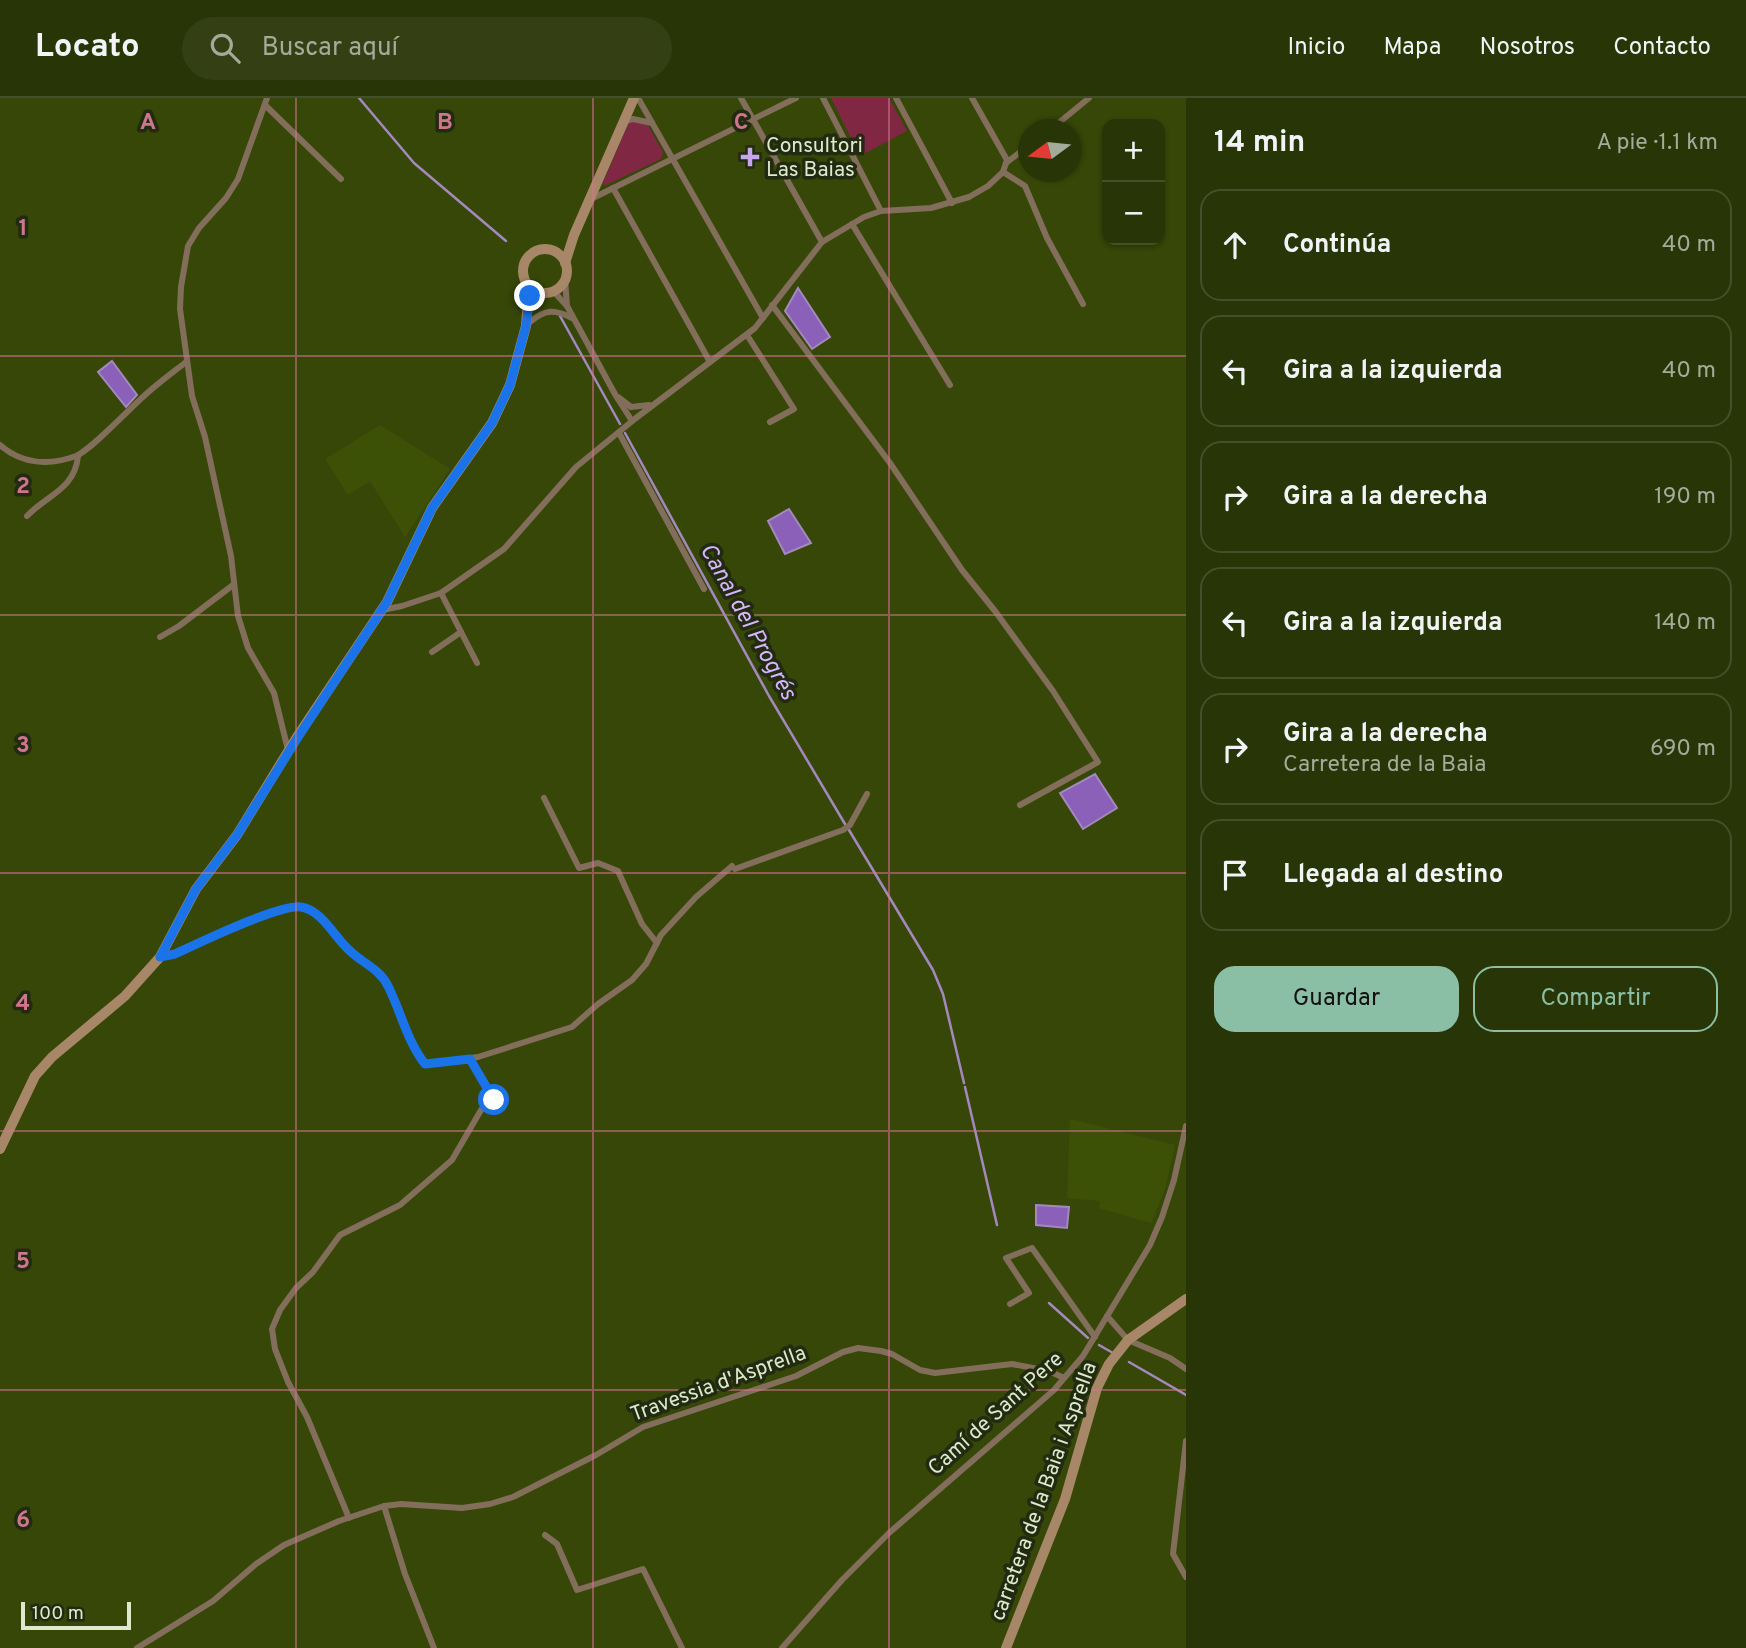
<!DOCTYPE html>
<html lang="es">
<head>
<meta charset="utf-8">
<style>
  body { margin:0; font-family:Overpass,sans-serif; background:#344014; color:#f1f3f6 }
  .controls { position:absolute; right:21px; top:21px; display:grid; overflow:hidden; border-radius:14px; box-shadow:0 2px 5px #0004 }
  .controls button { width:63px; height:63px; display:grid; place-items:center; padding:0; border:0; border-bottom:2px solid #445028; background:#283506; color:#f1f3f6; font:35px sans-serif }
  .compass { position:absolute; left:1018px; top:21px; width:63px; height:63px; border-radius:50%; background:#283506; box-shadow:0 2px 5px #0004; rotate:255deg }
  .scale { position:absolute; left:21px; bottom:18px; width:110px; box-sizing:border-box; padding-left:7px; border:4px solid #deeacb; border-top:0; font-size:19px; line-height:24px; white-space:nowrap; color:#deeacb; -webkit-text-stroke:5px #222a11; paint-order:stroke }
  .stop { position:absolute; width:21px; height:21px; margin:-16px; border:5px solid #1a73e8; border-radius:50%; background:#fff }
  .stop.end { background:#1a73e8; border-color:#fff; box-shadow:0 2px 7px #0008 }
  .list { margin:0; padding:0; list-style:none }
  h2 { display:flex; justify-content:space-between; align-items:center; height:91px; margin:0; padding:0 28px; font-size:30px }
  h2 small { font-size:23px; font-weight:400; color:#a5ab9b }
  .list li { display:grid; grid-template-columns:46px 1fr auto; gap:21px; align-items:center; box-sizing:border-box; height:112px; margin:0 14px 14px; padding:0 14px; border:2px solid #445028; border-radius:21px }
  .list b { display:block; font-size:26px; white-space:nowrap }
  .list p { margin:0; font-size:23px; white-space:nowrap; color:#a5ab9b }
  .list em { font-size:23px; font-style:normal; color:#a5ab9b }
  .actions { display:flex; gap:14px; padding:21px 28px }
  .actions a { flex:1; padding:16px 0; border:2px solid #8abfa5; border-radius:21px; text-align:center; font-size:24px; color:#8abfa5 }
  .actions .main { background:#8abfa5; color:#111 }
  .icon { flex:none; width:38px; height:38px; fill:none; stroke:currentColor; stroke-width:2; stroke-linecap:round; stroke-linejoin:round }
  .map { position:relative; flex:none; width:1186px; height:1550px; overflow:hidden }
  header { display:flex; align-items:center; gap:42px; box-sizing:border-box; height:98px; padding:0 35px; background:#283506; border-bottom:2px solid #445028 }
  header strong { font-size:33px }
  nav { display:flex; gap:38px; margin-inline-start:auto; font-size:24px }
  .search { width:490px; height:63px; background:#344014; display:flex; align-items:center; gap:18px; box-sizing:border-box; padding:0 24px; border-radius:38px; color:#a5ab9b; font-size:26px }
  main { display:flex }
  aside { flex:1; background:#283506 }
  .map>svg:first-child { display:block }
  .built { fill:#3d5106 }
  .green { fill:#802744 }
  .water { fill:#8b60b9; stroke:#a489be; stroke-width:2 }
  .lines { fill:none; stroke-linecap:round; stroke-linejoin:round }
  .stream { stroke:#a489be; stroke-width:2.5 }
  .minor { stroke:#836e5b; stroke-width:6 }
  .secondary { stroke:#a88768; stroke-width:10 }
  .route { stroke:#1a73e8; stroke-width:9 }
  .grid { fill:none; stroke:#cf768d; stroke-width:2; stroke-opacity:0.55 }
  .poi-dot { fill:#c7a6ef; stroke:#222a11; stroke-width:2.5 }
  .labels { text-anchor:middle; stroke-width:7; stroke-linejoin:round; paint-order:stroke }
  .poi-label { font-size:21px; fill:#deeacb; stroke:#222a11; text-anchor:start }
  .street-label { font-size:21px; fill:#deeacb; stroke:#222a11 }
  .water-label { font-size:23px; font-style:italic; fill:#d6b7fd; stroke:#222a11 }
  .grid-label { font-size:23px; text-anchor:middle; font-weight:bold; fill:#cf768d; stroke:#222a11; stroke-width:7; stroke-linejoin:round; paint-order:stroke }
</style>
</head>
<body>
<header>
<strong>Locato</strong>
<div class="search"><svg class="icon" aria-label="search" viewBox="0 0 24 24"><circle cx="10" cy="10" r="6"/><path d="M15 15l6 6"/></svg>Buscar aquí</div>
<nav><a>Inicio</a><a>Mapa</a><a>Nosotros</a><a>Contacto</a></nav>
</header>
<main>
<div class="map">
<svg width="1186" height="1550" viewBox="0 0 1186 1550">
  <rect width="100%" height="100%" fill="#364708"/>
  <!-- built -->
  <g class="built">
    <path d="M380 327 450 371 405 439 370 383 348 397 325 361Z"/>
    <path d="M1070 1021 1175 1047 1165 1091 1151 1125 1099 1110 1100 1103 1067 1100Z"/>
  </g>
  <!-- green -->
  <g class="green">
    <path d="M889 0 907 33 860 58 831 0Z"/>
    <path d="M629 24H646L663 54 661 61 604 88 603 85Z"/>
  </g>
  <!-- water -->
  <g class="water">
    <path d="M798 190 830 239 812 251 785 213Z"/>
    <path d="M112 263 137 297 126 309 98 274Z"/>
    <path d="M789 411 811 445 785 456 768 423Z"/>
    <path d="M1095 676 1117 710 1083 731 1060 695Z"/>
    <path d="M1036 1107 1069 1109 1067 1130 1036 1127Z"/>
  </g>
  <g class="lines">
    <!-- stream -->
    <g class="stream">
      <path d="M359 0 414 65 506 143"/>
      <path d="M560 218 620 326"/>
      <path d="M625 335 769 598 845 726"/>
      <path d="M849 732 933 872 943 896 964 985"/>
      <path d="M965 989 997 1127"/>
      <path d="M1049 1205 1088 1240"/>
      <path d="M1099 1247 1113 1255"/>
      <path d="M1129 1264 1186 1297"/>
    </g>
    <!-- minor -->
    <g class="minor">
      <path d="M267 0 238 81 226 100 199 130 188 148 181 189 180 211 192 298 205 339 231 458 238 518 248 550 274 595 288 652"/>
      <path d="M638 0 763 220"/>
      <path d="M741 0 822 144"/>
      <path d="M823 0 881 113"/>
      <path d="M896 0 952 105"/>
      <path d="M265 7 341 81"/>
      <path d="M623 24 633 21 652 25"/>
      <path d="M1050 32 1089 0"/>
      <path d="M1006 65 1028 48"/>
      <path d="M1003 74 1025 88 1047 140 1083 206"/>
      <path d="M613 90 710 264"/>
      <path d="M591 101 796 0"/>
      <path d="M852 126 950 287"/>
      <path d="M565 181 567 208"/>
      <path d="M553 193 567 208 616 298 632 323"/>
      <path d="M772 207 890 365 962 472 995 513 1053 593 1098 664 1020 707"/>
      <path d="M530 224C545 211 555 211 572 220"/>
      <path d="M747 237 794 311 770 324"/>
      <path d="M618 299 631 309 649 307"/>
      <path d="M619 335 704 491"/>
      <path d="M0 347C22 366 49 368 76 358 91 352 129 311 144 298 157 286 172 275 186 264"/>
      <path d="M27 418C47 397 75 391 78 358"/>
      <path d="M441 495 477 565"/>
      <path d="M382 512 402 508 441 495 504 451 576 369 636 320 755 230 822 144 864 119 881 113 931 110 969 99 988 88 1003 74 1007 62 972 0"/>
      <path d="M160 539 179 528 233 487"/>
      <path d="M432 554 461 534"/>
      <path d="M544 700 579 770 598 765 618 773 642 826 657 845"/>
      <path d="M735 771 843 732 850 727 867 696"/>
      <path d="M161 859 175 856C200 845 279 806 301 809 321 812 335 840 349 852 361 864 376 869 385 884 403 908 405 940 425 966L478 959 572 929 598 906 632 882 646 866 661 837 696 799 732 768"/>
      <path d="M1010 1206 1029 1195 1006 1160 1032 1150 1095 1239"/>
      <path d="M1107 1218 1128 1242 1170 1260 1186 1271"/>
      <path d="M1186 1343 1173 1456 1186 1479"/>
      <path d="M384 1408 405 1476 434 1550"/>
      <path d="M349 1420 307 1319 288 1284 275 1251 272 1231 280 1212 296 1190 313 1174 340 1137 400 1107 452 1062 481 1012 494 1002 470 961"/>
      <path d="M545 1437 557 1446 577 1492 643 1471 682 1550"/>
      <path d="M137 1550 213 1503 256 1466 284 1447 339 1423 384 1408 401 1406 462 1410 490 1406 513 1399 596 1357 643 1329 796 1278 843 1254 858 1250 881 1253 892 1256 920 1272 935 1275 1012 1266 1049 1273 1064 1280"/>
      <path d="M782 1550 842 1482 889 1435 1054 1292 1083 1258 1150 1147 1162 1119 1174 1082 1186 1028"/>
    </g>
    <!-- secondary -->
    <g class="secondary">
      <circle cx="545" cy="173" r="22"/>
      <path d="M565 165 574 137 634 0"/>
      <path d="M0 1051 35 978 52 959 125 898 160 859 196 791 237 737 297 639 387 504 432 410 492 325 510 287 526 228 529 187"/>
      <path d="M1006 1550 1065 1401 1097 1290 1109 1266 1128 1242 1186 1201"/>
    </g>
  </g>
  <g class="lines">
    <!-- route -->
    <path class="route" d="M494 1002 470 961 425 966C407 943 401 914 388 888 380 871 362 865 349 852 335 840 322 812 301 809 279 806 199 845 175 856L160 859 196 791 237 737 298 639 387 504 432 410 492 325 510 287 526 228 530 198"/>
  </g>
  <!-- grid -->
  <path class="grid" d="M296 0V1550M593 0V1550M889 0V1550M0 258H1186M0 517H1186M0 775H1186M0 1033H1186M0 1292H1186"/>
  <!-- markers -->
  <path class="poi-dot" d="M746.5 48.5h7v7h7v7h-7v7h-7v-7h-7v-7h7z"/>
  <g class="labels">
    <!-- poi labels -->
    <g class="poi-label">
      <text x="766" y="54">Consultori<tspan x="766" dy="24">Las Baias</tspan></text>
    </g>
    <!-- street labels -->
    <g class="street-label">
      <text transform="translate(718 1285) rotate(-20)" y="7">Travessia d'Asprella</text>
      <text transform="translate(995 1315) rotate(-42)" y="7">Camí de Sant Pere</text>
      <text transform="translate(1043 1393) rotate(-70)" y="7">carretera de la Baia i Asprella</text>
    </g>
    <!-- water labels -->
    <g class="water-label">
      <text transform="translate(749 523) rotate(61)" y="8">Canal del Progrés</text>
    </g>
  </g>
  <g class="grid-label">
    <text x="148" y="31">A</text>
    <text x="445" y="31">B</text>
    <text x="741" y="31">C</text>
    <text x="23" y="137">1</text>
    <text x="23" y="395">2</text>
    <text x="23" y="654">3</text>
    <text x="23" y="912">4</text>
    <text x="23" y="1170">5</text>
    <text x="23" y="1429">6</text>
  </g>
</svg>
<div class="controls">
<button>+</button>
<button>−</button>
</div>
<svg class="compass" viewBox="-18 -18 36 36"><path d="M0-13l5 13h-10z" fill="#e53935"/><path d="M0 13l5-13h-10z" fill="#a5ab9b"/></svg>
<div class="scale">100 m</div>
<div class="stop" style="left:494px;top:1002px"></div>
<div class="stop end" style="left:530px;top:198px"></div>
</div>
<aside>
<h2>14 min<small>A pie · 1.1 km</small></h2>
<ul class="list">
<li><svg class="icon" aria-label="ahead" viewBox="0 0 24 24"><path d="M12 20V5M6 11l6-6 6 6"/></svg><div><b>Continúa</b></div><em>40 m</em></li>
<li><svg class="icon" aria-label="left" viewBox="0 0 24 24"><path d="M17 20v-9H6M10 6l-5 5 5 5"/></svg><div><b>Gira a la izquierda</b></div><em>40 m</em></li>
<li><svg class="icon" aria-label="right" viewBox="0 0 24 24"><path d="M7 20v-9h11M14 6l5 5-5 5"/></svg><div><b>Gira a la derecha</b></div><em>190 m</em></li>
<li><svg class="icon" aria-label="left" viewBox="0 0 24 24"><path d="M17 20v-9H6M10 6l-5 5 5 5"/></svg><div><b>Gira a la izquierda</b></div><em>140 m</em></li>
<li><svg class="icon" aria-label="right" viewBox="0 0 24 24"><path d="M7 20v-9h11M14 6l5 5-5 5"/></svg><div><b>Gira a la derecha</b><p>Carretera de la Baia</p></div><em>690 m</em></li>
<li><svg class="icon" aria-label="arrive" viewBox="0 0 24 24"><path d="M6 21V4h12l-3 4 3 4H6"/></svg><div><b>Llegada al destino</b></div></li>
</ul>
<div class="actions"><a class="main">Guardar</a><a>Compartir</a></div>
</aside>
</main>
</body>
</html>
